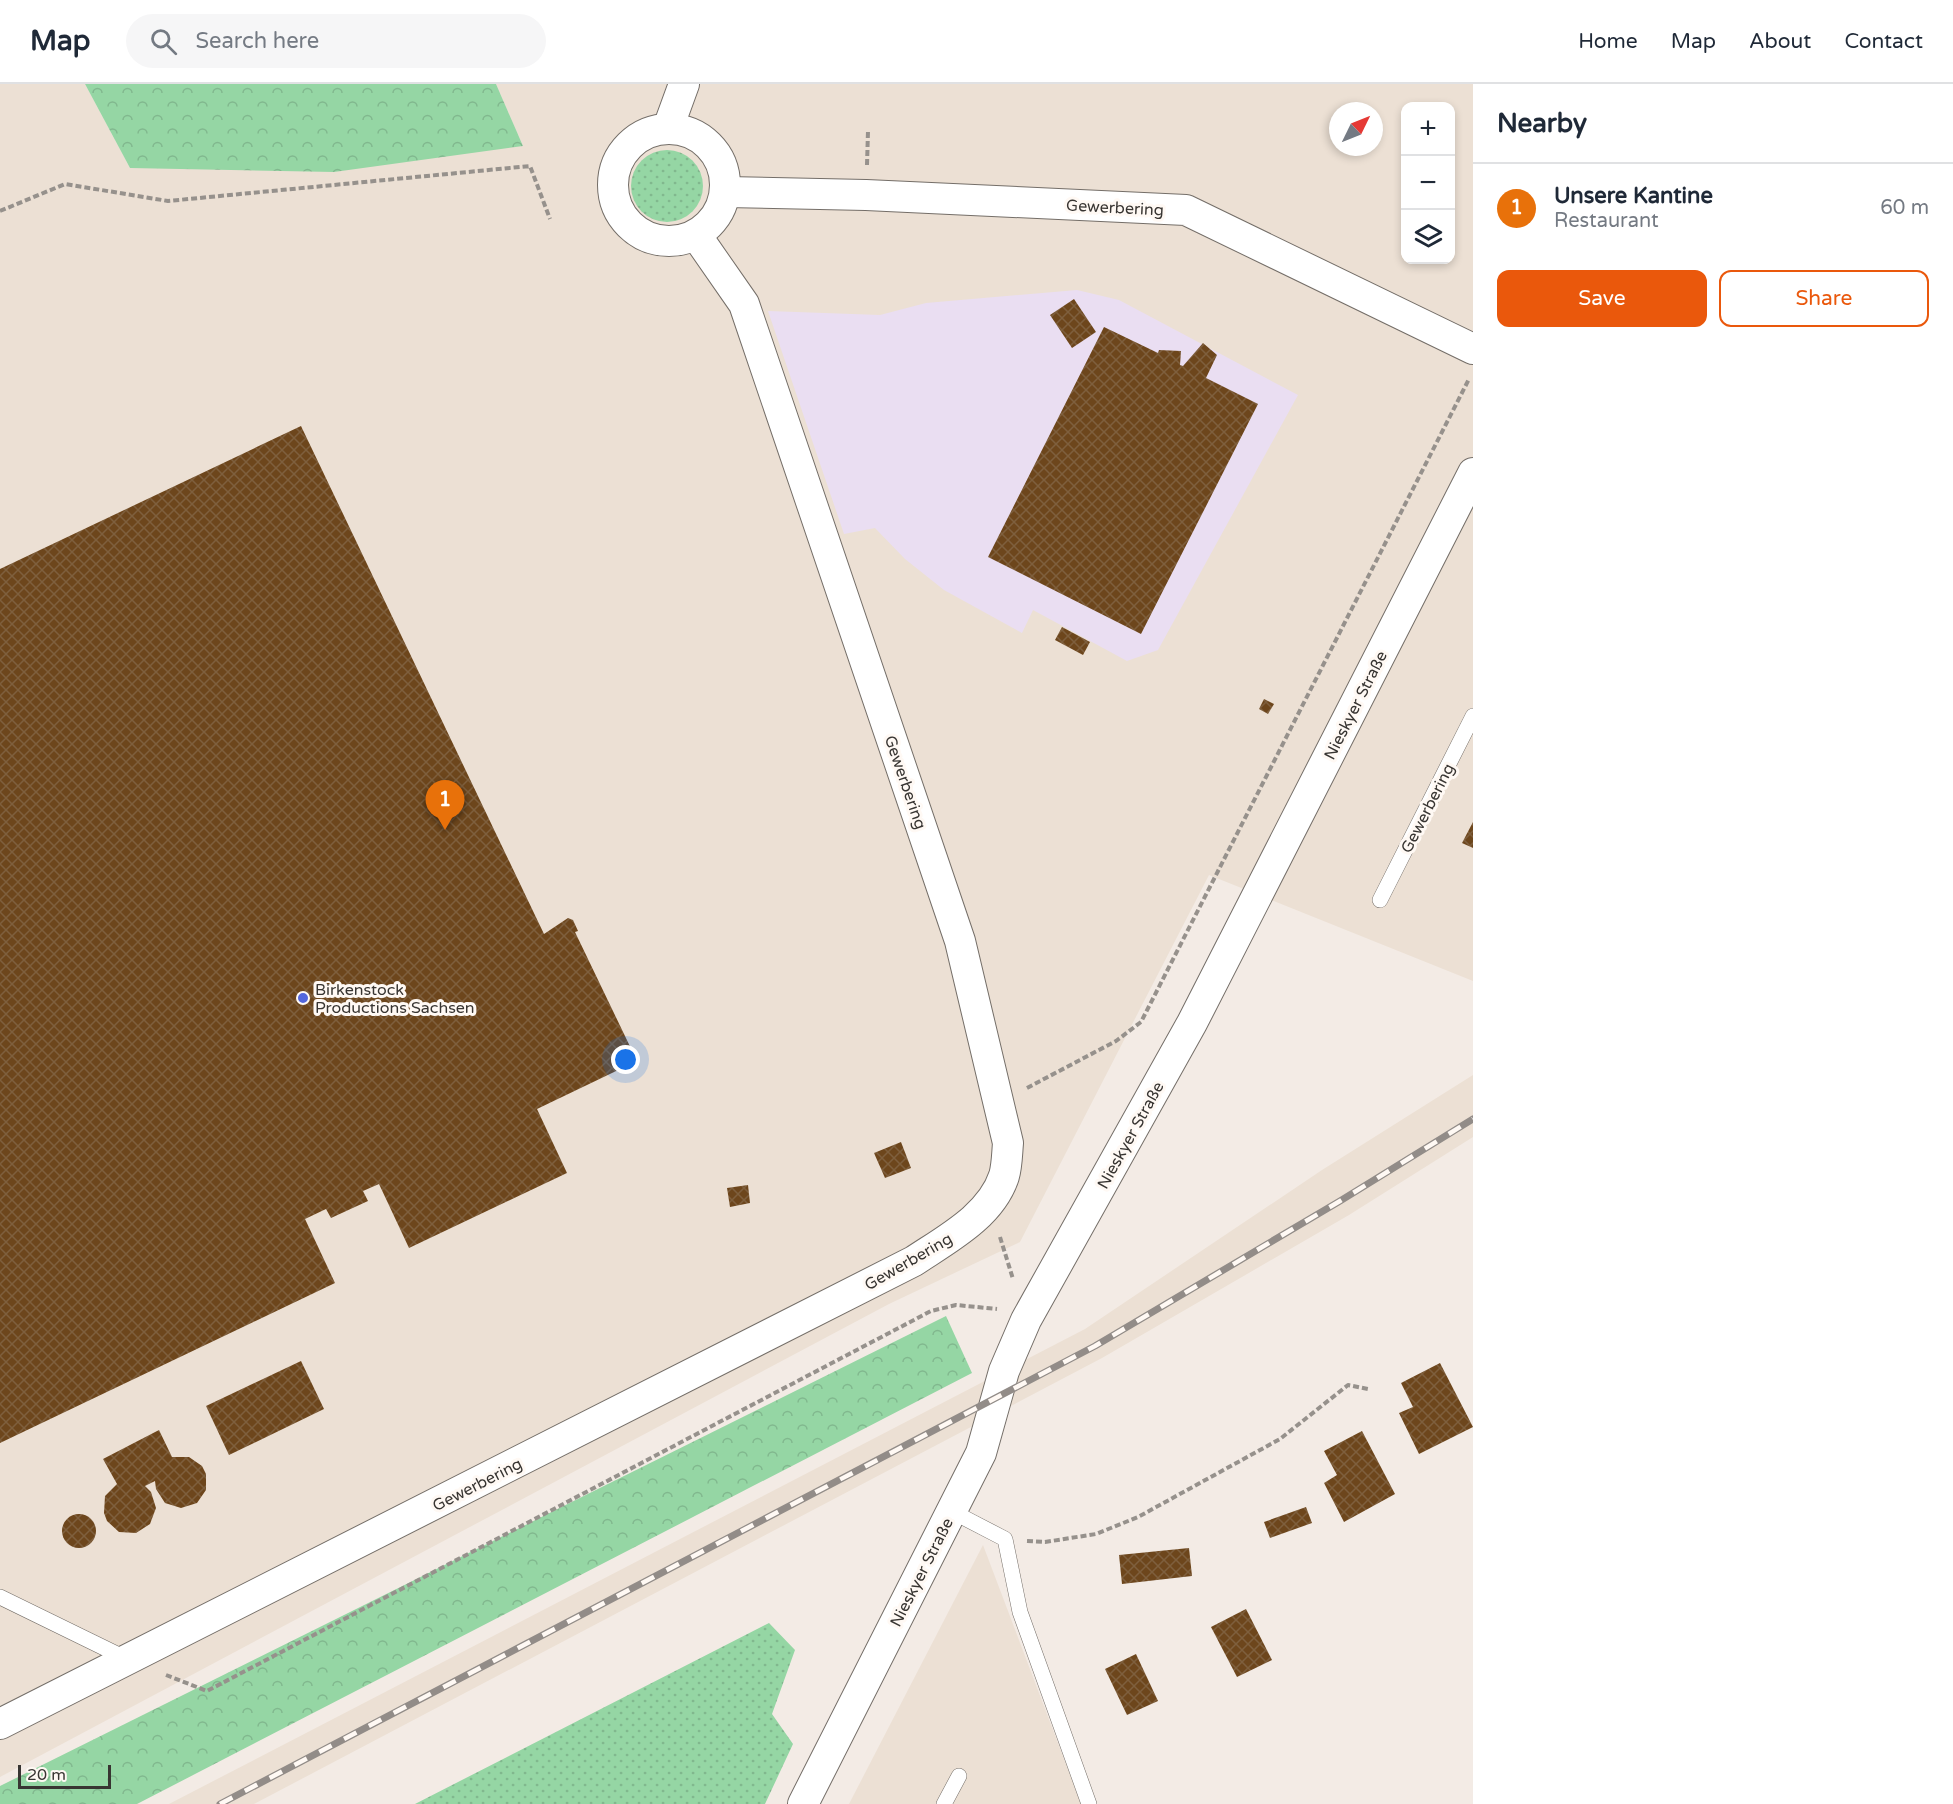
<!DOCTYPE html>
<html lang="en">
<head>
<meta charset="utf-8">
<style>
  body { margin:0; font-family:"Varela Round",sans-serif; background:#f6f6f7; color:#1f2937 }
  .controls { position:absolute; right:18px; top:18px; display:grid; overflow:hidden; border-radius:12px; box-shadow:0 3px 9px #0003 }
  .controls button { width:54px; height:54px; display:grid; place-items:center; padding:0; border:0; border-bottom:2px solid #e0e1e3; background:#fff; color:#1f2937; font:30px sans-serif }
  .compass { position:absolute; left:1329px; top:18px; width:54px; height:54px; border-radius:50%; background:#fff; box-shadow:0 3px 9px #0003; rotate:47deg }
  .scale { position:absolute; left:18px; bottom:15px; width:93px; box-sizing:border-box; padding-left:6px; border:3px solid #383532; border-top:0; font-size:16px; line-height:21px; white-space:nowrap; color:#383532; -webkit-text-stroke:4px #fff9f4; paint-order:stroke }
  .you { position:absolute; left:626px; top:976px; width:21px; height:21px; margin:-15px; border:4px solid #fff; border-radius:50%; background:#1a73e8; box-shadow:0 0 0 9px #1a73e833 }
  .badge { display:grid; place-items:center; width:39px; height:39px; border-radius:50%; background:#ea580c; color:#fff; font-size:20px; font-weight:700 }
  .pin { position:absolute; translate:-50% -50px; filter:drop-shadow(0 2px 3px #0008) }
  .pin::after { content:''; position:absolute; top:32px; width:21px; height:18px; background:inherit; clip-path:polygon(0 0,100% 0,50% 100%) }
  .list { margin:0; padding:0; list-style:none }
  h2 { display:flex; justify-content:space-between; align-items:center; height:78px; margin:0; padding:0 24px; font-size:26px }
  h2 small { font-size:20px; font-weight:400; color:#747a83 }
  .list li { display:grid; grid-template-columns:39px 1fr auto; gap:18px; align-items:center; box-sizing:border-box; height:90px; padding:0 24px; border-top:2px solid #e0e1e3 }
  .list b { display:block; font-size:22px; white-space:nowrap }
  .list p { margin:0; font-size:20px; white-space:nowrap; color:#747a83 }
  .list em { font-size:20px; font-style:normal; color:#747a83 }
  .actions { display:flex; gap:12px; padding:18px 24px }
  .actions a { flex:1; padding:14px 0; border:2px solid #ea580c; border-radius:12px; text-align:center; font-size:21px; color:#ea580c }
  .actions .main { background:#ea580c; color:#fff }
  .icon { flex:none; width:33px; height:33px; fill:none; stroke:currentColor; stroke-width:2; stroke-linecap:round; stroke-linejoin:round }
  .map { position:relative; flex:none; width:1473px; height:1720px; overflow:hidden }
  header { display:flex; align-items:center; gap:36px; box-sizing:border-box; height:84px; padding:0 30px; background:#fff; border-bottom:2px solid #e0e1e3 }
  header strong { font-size:28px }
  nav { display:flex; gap:33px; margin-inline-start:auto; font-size:21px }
  .search { width:420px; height:54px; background:#f6f6f7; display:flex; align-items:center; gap:15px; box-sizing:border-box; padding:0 21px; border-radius:33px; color:#747a83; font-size:22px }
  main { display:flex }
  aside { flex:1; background:#fff }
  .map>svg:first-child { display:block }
  .built { fill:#ece0d4; fill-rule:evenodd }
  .industrial { fill:#eadef2 }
  .grass { fill:url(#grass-dots) }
  .forest { fill:url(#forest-crowns) }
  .building { fill:url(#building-cross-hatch) }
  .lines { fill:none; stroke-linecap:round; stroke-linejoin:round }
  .lane-casing { stroke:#746e68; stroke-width:16 }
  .street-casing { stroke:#746e68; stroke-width:32 }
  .path { stroke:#96918c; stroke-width:4; stroke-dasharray:6 3; stroke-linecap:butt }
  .lane { stroke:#fff; stroke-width:15 }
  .street { stroke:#fff; stroke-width:30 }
  .rail-casing { stroke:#928c88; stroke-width:7 }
  .rail { stroke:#fff9f4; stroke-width:4.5; stroke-dasharray:14; stroke-linecap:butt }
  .poi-dot { fill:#5366dc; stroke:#fff9f4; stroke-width:2 }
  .labels { text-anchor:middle; stroke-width:6; stroke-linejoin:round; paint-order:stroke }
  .street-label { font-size:16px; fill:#383532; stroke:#fff9f4 }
  .poi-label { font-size:16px; fill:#383532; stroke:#fff9f4; text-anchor:start }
</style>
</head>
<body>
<header>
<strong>Map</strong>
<div class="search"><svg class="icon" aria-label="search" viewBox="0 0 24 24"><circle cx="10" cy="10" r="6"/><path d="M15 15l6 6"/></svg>Search here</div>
<nav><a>Home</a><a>Map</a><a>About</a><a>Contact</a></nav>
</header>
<main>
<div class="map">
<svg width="1473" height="1720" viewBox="0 0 1473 1720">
  <defs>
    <pattern id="grass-dots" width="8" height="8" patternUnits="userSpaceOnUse" patternTransform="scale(1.5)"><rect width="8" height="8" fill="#95d6a4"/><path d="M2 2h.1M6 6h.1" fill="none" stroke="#81b88e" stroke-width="1.8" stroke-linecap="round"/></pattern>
    <pattern id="forest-crowns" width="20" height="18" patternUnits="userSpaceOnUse" patternTransform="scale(1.5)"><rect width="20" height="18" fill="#95d6a4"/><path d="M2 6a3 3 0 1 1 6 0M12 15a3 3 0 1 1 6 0" fill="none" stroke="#81b88e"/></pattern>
    <pattern id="building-cross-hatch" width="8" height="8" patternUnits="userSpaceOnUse" patternTransform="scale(1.5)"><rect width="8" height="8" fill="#6d461c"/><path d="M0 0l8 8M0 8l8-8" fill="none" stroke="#7e5f3d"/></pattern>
  </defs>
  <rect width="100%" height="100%" fill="#f3ebe5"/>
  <!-- built -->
  <g class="built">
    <path d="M0 0H85L130 84 523 62 496 0H1473V897L1209 791 1020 1158 889 1220 0 1693ZM1406 22H1450V176H1406ZM1338 27H1374V63H1338Z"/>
    <path d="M1473 991V1053L1349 1131 1102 1274 254 1720H169L1085 1245 1322 1086Z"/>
    <path d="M983 1461 1081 1720H849Z"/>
  </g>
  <!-- industrial -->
  <path class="industrial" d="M1077 206 1119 216 1298 311 1158 566 1127 577 1033 526 1022 549 944 506 905 475 875 444 844 450 768 227 880 231 926 219Z"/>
  <!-- grass -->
  <g class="grass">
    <circle cx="667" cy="102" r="36"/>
    <path d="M769 1539 795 1566 772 1630 793 1660 765 1720H415Z"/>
  </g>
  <!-- forest -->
  <g class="forest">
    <path d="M85 0H496L523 62 334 88 130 84Z"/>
    <path d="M946 1232 972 1289 137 1720H0V1702Z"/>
  </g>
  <!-- building -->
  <g class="building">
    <path d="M1074 215 1096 248 1072 264 1050 231Z"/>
    <path d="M1104 243 1158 269 1159 266 1181 267 1180 281 1183 282 1203 259 1217 271 1206 294 1258 320 1141 550 988 473Z"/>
    <path d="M301 342 544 850 568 834 573 836 578 847 575 848 637 977 537 1025 567 1089 409 1164 379 1100 363 1107 368 1117 331 1134 326 1125 305 1135 335 1199 0 1359V485Z"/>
    <path d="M1062 543 1090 558 1083 571 1055 556Z"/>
    <path d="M1264 615 1274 620 1268 630 1259 625Z"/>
    <path d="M1473 738V764L1462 759Z"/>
    <path d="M901 1058 911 1084 885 1094 874 1069Z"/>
    <path d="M748 1101 750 1119 730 1123 727 1104Z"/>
    <path d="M301 1277 324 1325 229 1371 206 1322Z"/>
    <path d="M1440 1279 1473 1343 1419 1370 1399 1329 1413 1323 1401 1299Z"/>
    <path d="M159 1346 172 1373H189L202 1382 206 1390V1406L197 1419 181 1424 165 1419 156 1405 155 1397 145 1402 151 1408 156 1424 150 1440 136 1449 119 1448 107 1437 104 1429 105 1412 117 1400 103 1375Z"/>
    <path d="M1362 1347 1395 1410 1344 1438 1324 1399 1337 1391 1324 1367Z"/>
    <path d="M1306 1423 1312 1439 1270 1454 1264 1438Z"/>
    <circle cx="79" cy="1447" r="17"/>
    <path d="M1189 1464 1192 1492 1122 1500 1119 1471Z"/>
    <path d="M1246 1525 1272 1576 1237 1593 1211 1543Z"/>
    <path d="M1136 1570 1158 1617 1127 1631 1105 1585Z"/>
  </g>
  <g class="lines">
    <!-- lane casing -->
    <g class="lane-casing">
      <g id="lane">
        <path d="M1380 816 1473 632"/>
        <path d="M951 1427 1005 1455 1020 1528 1089 1720"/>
        <path d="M0 1513 129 1576"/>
        <path d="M944 1720 959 1692"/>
      </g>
    </g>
    <!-- street casing -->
    <g class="street-casing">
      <g id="street">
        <path d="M668 44 684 0"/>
        <circle cx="669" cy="101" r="56"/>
        <path d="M726 108 866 111 1186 126 1473 265"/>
        <path d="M0 1640 914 1177C947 1155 991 1132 1004 1092 1007 1082 1007 1070 1008 1059L960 857 744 220 696 151"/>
        <path d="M803 1720 981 1369 1004 1287 1026 1236 1192 939 1473 389"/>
      </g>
    </g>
    <!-- path -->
    <g class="path">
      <path d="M867 81 868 47"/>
      <path d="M0 127 65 100 168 117 530 82 550 135"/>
      <path d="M1027 1004 1116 957 1141 938 1469 295"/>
      <path d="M1000 1153 1013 1195"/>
      <path d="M1027 1457 1045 1458 1096 1450 1138 1433 1280 1355 1348 1301 1368 1305"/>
      <path d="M166 1591 207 1607 931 1227 956 1221 997 1225"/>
    </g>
    <!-- lane -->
    <use href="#lane" class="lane"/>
    <!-- street -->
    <use href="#street" class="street"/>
    <!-- rail casing -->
    <g class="rail-casing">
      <path id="rail" d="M220 1720 1095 1262 1340 1117 1473 1035"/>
    </g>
    <!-- rail -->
    <use href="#rail" class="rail"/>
  </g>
  <!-- markers -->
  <circle class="poi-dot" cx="303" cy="914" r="6"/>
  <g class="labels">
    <!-- street labels -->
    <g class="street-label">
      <text transform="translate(1115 123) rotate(3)" y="6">Gewerbering</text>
      <text transform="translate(1355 621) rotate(-63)" y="6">Nieskyer Straße</text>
      <text transform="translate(906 698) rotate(71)" y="6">Gewerbering</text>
      <text transform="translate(1427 724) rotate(-63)" y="6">Gewerbering</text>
      <text transform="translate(1130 1051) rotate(-61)" y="6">Nieskyer Straße</text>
      <text transform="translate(908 1177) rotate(-30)" y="6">Gewerbering</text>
      <text transform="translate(477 1400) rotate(-27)" y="6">Gewerbering</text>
      <text transform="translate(921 1488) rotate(-63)" y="6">Nieskyer Straße</text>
    </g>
    <!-- poi labels -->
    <g class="poi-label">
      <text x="315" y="911">Birkenstock<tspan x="315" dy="18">Productions Sachsen</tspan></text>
    </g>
  </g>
</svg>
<div class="controls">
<button>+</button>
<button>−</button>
<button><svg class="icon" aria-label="layers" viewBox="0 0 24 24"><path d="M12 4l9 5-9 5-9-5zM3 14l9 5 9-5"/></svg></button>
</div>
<svg class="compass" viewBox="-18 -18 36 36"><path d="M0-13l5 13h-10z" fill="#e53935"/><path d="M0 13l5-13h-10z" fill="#747a83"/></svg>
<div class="scale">20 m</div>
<div class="you"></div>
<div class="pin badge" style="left:445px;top:746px;background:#e8710a">1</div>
</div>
<aside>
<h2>Nearby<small></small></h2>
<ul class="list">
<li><span class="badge" style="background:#e8710a">1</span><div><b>Unsere Kantine</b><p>Restaurant</p></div><em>60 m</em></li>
</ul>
<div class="actions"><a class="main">Save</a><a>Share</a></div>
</aside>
</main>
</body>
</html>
